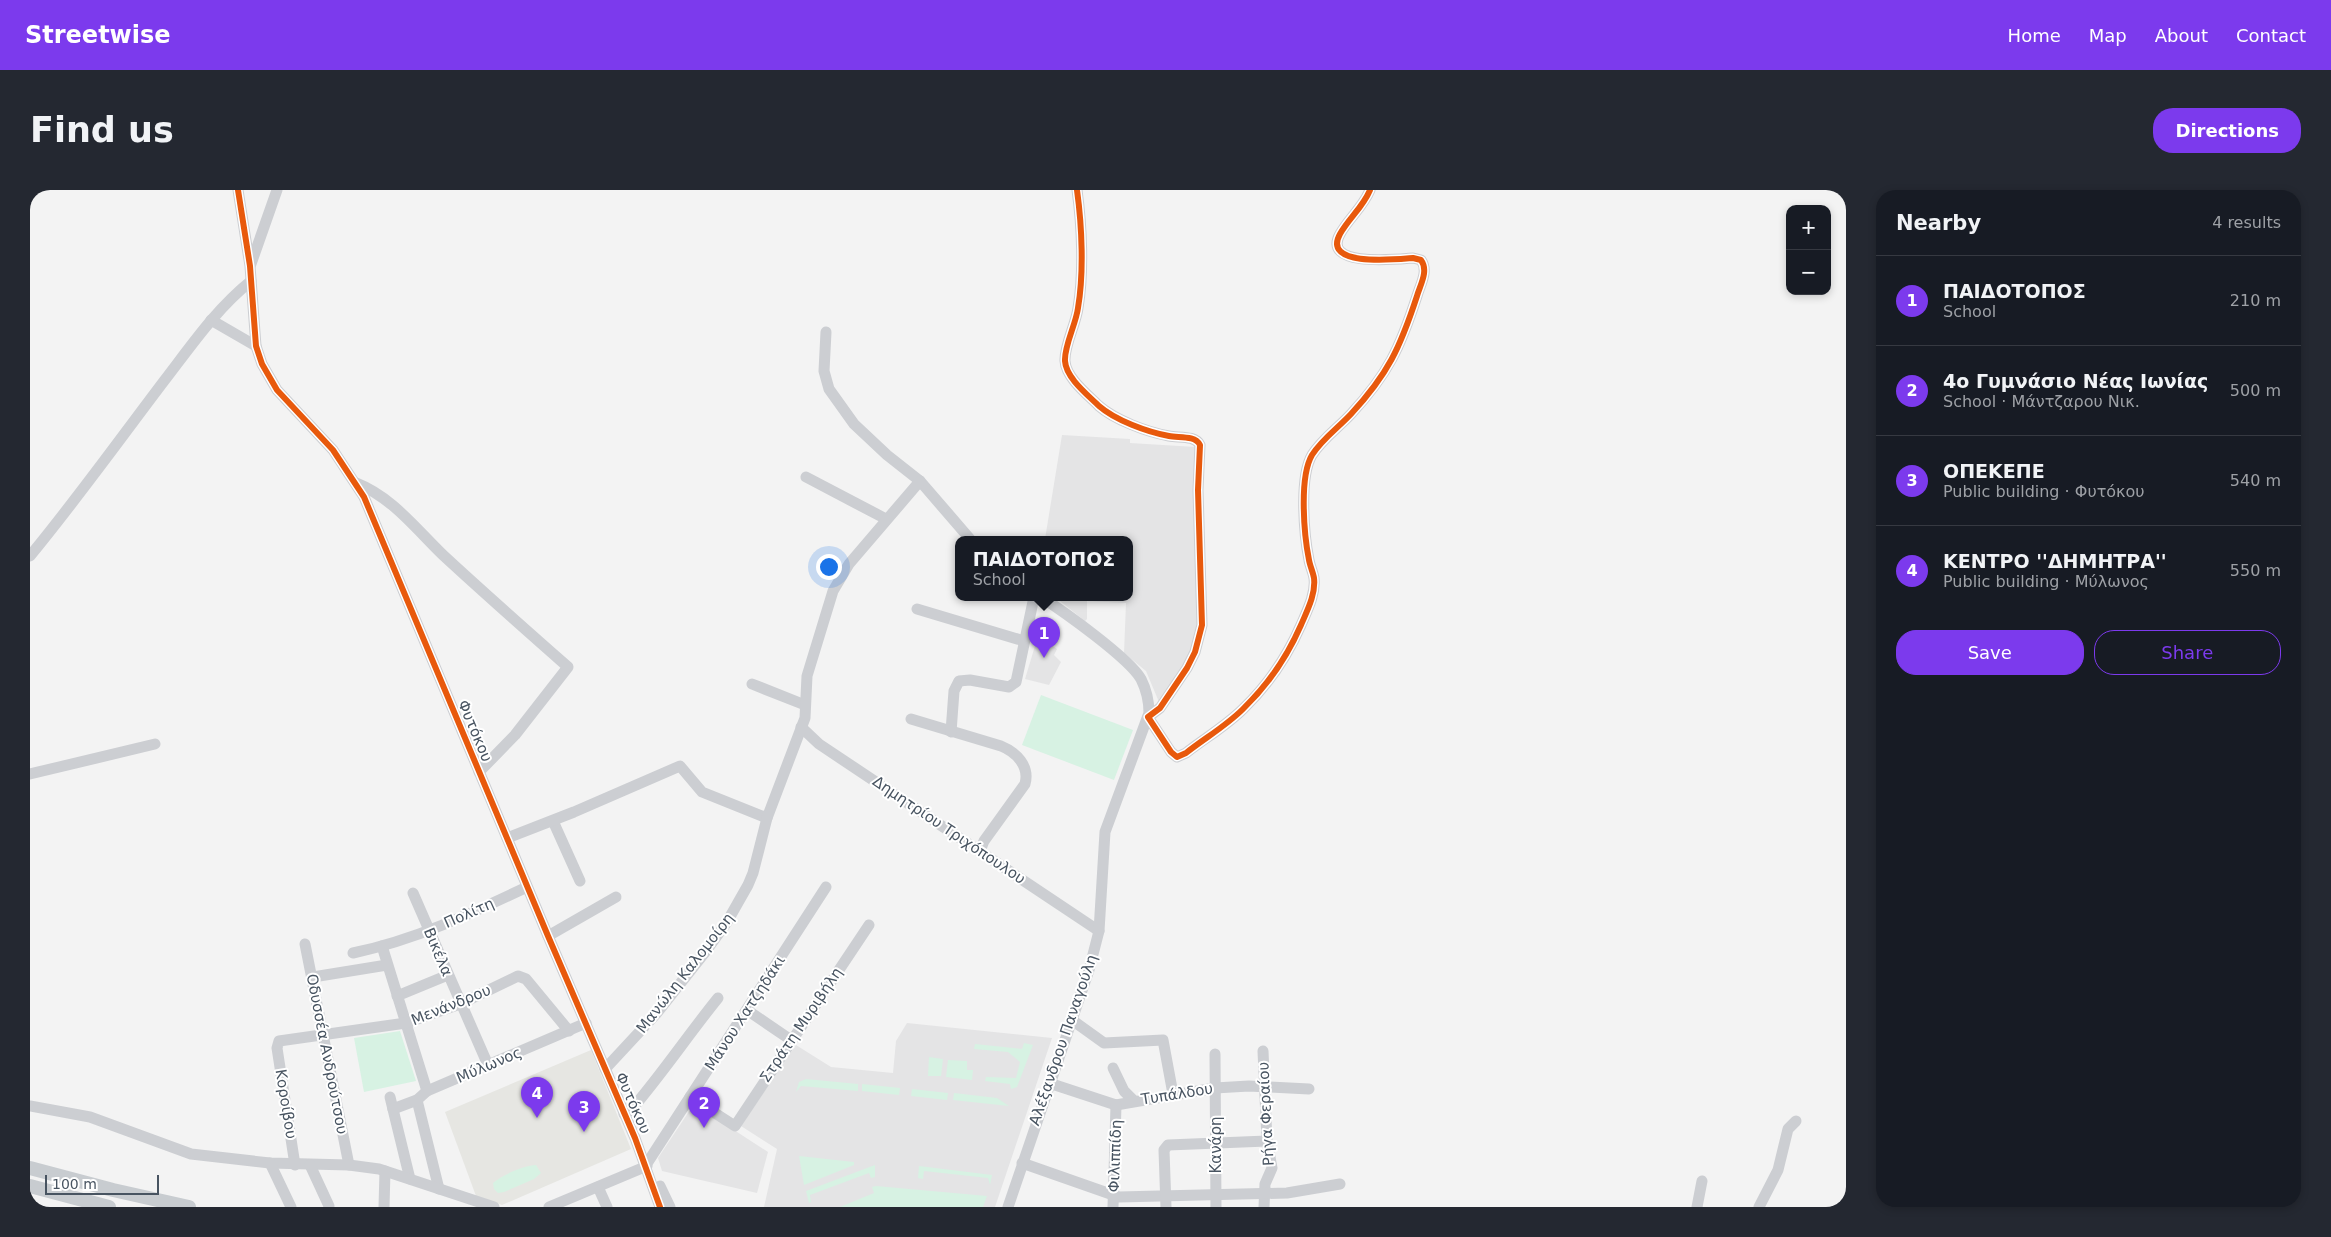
<!DOCTYPE html>
<html lang="en">
<head>
<meta charset="utf-8">
<style>
  body { margin:0; font-family:"DejaVu Sans",sans-serif; background:#242831; color:#f1f3f6 }
  .controls { position:absolute; right:15px; top:15px; display:grid; overflow:hidden; border-radius:10px; box-shadow:0 2px 8px #0003 }
  .controls button { width:45px; height:45px; display:grid; place-items:center; padding:0; border:0; border-bottom:1px solid #363941; background:#171b24; color:#f1f3f6; font:25px sans-serif }
  .scale { position:absolute; left:15px; bottom:12px; width:114px; box-sizing:border-box; padding-left:5px; border:2px solid #485461; border-top:0; font-size:14px; line-height:18px; white-space:nowrap; color:#485461; -webkit-text-stroke:4px #fff; paint-order:stroke }
  .you { position:absolute; left:798px; top:376px; width:18px; height:18px; margin:-12px; border:4px solid #fff; border-radius:50%; background:#1a73e8; box-shadow:0 0 0 8px #1a73e833 }
  .badge { display:grid; place-items:center; width:32px; height:32px; border-radius:50%; background:#7c3aed; color:#fff; font-size:16px; font-weight:700 }
  .pin { position:absolute; translate:-50% -41px; filter:drop-shadow(0 1px 2px #0008) }
  .pin::after { content:''; position:absolute; top:26px; width:18px; height:15px; background:inherit; clip-path:polygon(0 0,100% 0,50% 100%) }
  .popup { position:absolute; left:925px; top:346px; width:178px; height:65px; box-sizing:border-box; display:grid; place-content:center; border-radius:10px; background:#171b24; filter:drop-shadow(0 1px 4px #0005); font-size:16px; white-space:nowrap; color:#9ea1a6 }
  .popup b { font-size:19px; color:#f1f3f6 }
  .popup::after { content:''; position:absolute; left:50%; top:100%; margin-left:-10px; border:10px solid transparent; border-top-color:#171b24 }
  .list { margin:0; padding:0; list-style:none }
  h2 { display:flex; justify-content:space-between; align-items:center; height:65px; margin:0; padding:0 20px; font-size:21px }
  h2 small { font-size:16px; font-weight:400; color:#9ea1a6 }
  .list li { display:grid; grid-template-columns:32px 1fr auto; gap:15px; align-items:center; box-sizing:border-box; height:90px; padding:0 20px; border-top:1px solid #363941 }
  .list b { display:block; font-size:19px; white-space:nowrap }
  .list p { margin:0; font-size:16px; white-space:nowrap; color:#9ea1a6 }
  .list em { font-size:16px; font-style:normal; color:#9ea1a6 }
  .actions { display:flex; gap:10px; padding:15px 20px }
  .actions a { flex:1; padding:11px 0; border:1px solid #7c3aed; border-radius:20px; text-align:center; font-size:18px; color:#7c3aed }
  .actions .main { background:#7c3aed; color:#fff }
  .map { position:relative; flex:none; width:1816px; height:1017px; overflow:hidden; border-radius:20px }
  header { display:flex; align-items:center; gap:30px; box-sizing:border-box; height:70px; padding:0 25px; background:#7c3aed; color:#fff }
  header strong { font-size:24px }
  nav { display:flex; gap:28px; margin-inline-start:auto; font-size:18px }
  .intro { display:flex; align-items:center; justify-content:space-between; box-sizing:border-box; height:120px; padding:0 30px }
  h1 { margin:0; font-size:35px }
  .button { padding:12px 22px; border-radius:20px; background:#7c3aed; color:#fff; font-size:18px; font-weight:700 }
  main { display:flex; gap:30px; padding:0 30px }
  aside { flex:1; background:#171b24; border-radius:20px; box-shadow:0 2px 8px #0003 }
  .map>svg:first-child { display:block }
  .commercial { fill:#e6e6e2 }
  .education { fill:#e4e4e5 }
  .green { fill:#d7f2e3 }
  .lines { fill:none; stroke-linecap:round; stroke-linejoin:round }
  .minor { stroke:#ccced2; stroke-width:11 }
  .major { stroke:#c8ccd0; stroke-width:14 }
  .cycleway-casing { stroke:#fff; stroke-width:9 }
  .cycleway { stroke:#e8590c; stroke-width:6 }
  .labels { text-anchor:middle; stroke-width:4; stroke-linejoin:round; paint-order:stroke }
  .street-label { font-size:15px; fill:#485461; stroke:#fff }
</style>
</head>
<body>
<header>
<strong>Streetwise</strong>
<nav><a>Home</a><a>Map</a><a>About</a><a>Contact</a></nav>
</header>
<div class="intro"><h1>Find us</h1><a class="button">Directions</a></div>
<main>
<div class="map">
<svg width="1816" height="1017" viewBox="0 0 1816 1017">
  <rect width="100%" height="100%" fill="#f3f3f3"/>
  <!-- commercial -->
  <path class="commercial" d="M561 860 601 959 472 1015 446 1006 415 922Z"/>
  <!-- education -->
  <g class="education">
    <path d="M1032 245 1100 249V253L1166 257 1170 434 1162 464 1129 512 1116 481 1094 463 1096 413 1057 411V429L1055 431 1025 407H1099V349H1015Z"/>
    <path d="M1008 446 1027 459 1024 465 1031 472 1019 495 995 489Z"/>
    <path d="M877 833 1022 848 965 1017H734L747 959 711 936 766 855 801 877 863 883 866 851Z"/>
    <path d="M664 914 738 962 727 1003 632 981 628 968Z"/>
  </g>
  <!-- green -->
  <g class="green">
    <path d="M1011 505 1103 540 1084 590 992 555Z"/>
    <path d="M370 841 386 891 334 902 324 848Z"/>
    <path d="M994 853 1003 855 987 897 981 899 980 894 955 891 956 887 986 888 990 872 978 862 944 859 945 854 992 859Z"/>
    <path d="M899 867 913 869 911 886H898Z"/>
    <path d="M918 870 937 871V880H943L942 890 916 887Z"/>
    <path d="M776 889 828 894V901L771 896 766 902 769 892Z"/>
    <path d="M832 894 870 898 869 905 832 901Z"/>
    <path d="M882 899 918 903 917 910 881 906Z"/>
    <path d="M924 903 967 908 979 916 923 910Z"/>
    <path d="M769 966 824 972V975L774 995Z"/>
    <path d="M506 975 511 983 504 989 474 1002 468 1003 464 999 463 993C472 985 495 975 506 975Z"/>
    <path d="M845 975V987L841 988 839 983 780 1005 781 1012 779 1013 776 1001Z"/>
    <path d="M889 976 962 985 960 995 958 988 894 981 893 989 888 988Z"/>
    <path d="M846 996 957 1006 953 1017H810L844 1003 842 997Z"/>
  </g>
  <g class="lines">
    <!-- minor -->
    <g class="minor">
      <path d="M208 0 220 76 226 156 232 174 247 200 303 260 334 307 518 746 605 948 630 1017"/>
      <path d="M1047 0C1052 36 1054 83 1048 118 1046 134 1034 156 1035 171 1036 188 1058 205 1069 216 1085 230 1117 242 1139 246 1149 248 1165 245 1170 255L1168 300 1172 435 1165 462 1157 478 1130 518 1118 527 1141 562 1147 567 1156 563C1175 548 1196 536 1213 519 1239 494 1257 467 1271 435 1277 421 1286 404 1284 388 1283 382 1280 376 1279 370 1274 345 1269 287 1282 265 1292 249 1308 238 1321 224 1358 184 1370 158 1387 106 1390 95 1399 81 1391 70L1383 68C1369 69 1291 78 1310 44 1319 28 1333 17 1340 0"/>
      <path d="M221 74 247 0"/>
      <path d="M181 130 226 156"/>
      <path d="M796 142 794 181 799 199 824 234 857 265 890 291 940 349"/>
      <path d="M776 287 856 329"/>
      <path d="M326 293C362 307 386 339 413 365 454 403 496 440 538 477L485 545 449 582"/>
      <path d="M0 366C47 309 90 249 134 191 161 156 186 119 221 91"/>
      <path d="M887 419 994 451"/>
      <path d="M722 494 775 515"/>
      <path d="M881 529 971 556C986 562 1000 576 995 594L954 651 950 661"/>
      <path d="M771 537 789 554 1069 741"/>
      <path d="M921 542 924 501 929 491 940 490 979 497 986 492 1004 407"/>
      <path d="M0 584 125 554"/>
      <path d="M523 631 550 691"/>
      <path d="M477 648 544 622 650 576 672 602 737 628"/>
      <path d="M383 703 458 875"/>
      <path d="M518 746 586 707"/>
      <path d="M275 754 319 975"/>
      <path d="M352 756 397 901"/>
      <path d="M323 763C385 750 440 724 497 697"/>
      <path d="M283 787 357 775"/>
      <path d="M367 806 418 785"/>
      <path d="M717 820 761 850"/>
      <path d="M1042 830 1074 853 1133 850 1143 904"/>
      <path d="M1233 861 1237 951 1242 978 1235 994 1234 1017"/>
      <path d="M1185 864 1186 1017"/>
      <path d="M1083 878 1094 901 1104 911"/>
      <path d="M575 879 626 824 676 761 697 732 718 695 723 683 737 628 775 528 777 486 803 401 819 374 890 291"/>
      <path d="M1019 893 1086 915 1185 898 1219 896 1279 899"/>
      <path d="M360 907 380 989"/>
      <path d="M660 907 705 936 839 735"/>
      <path d="M387 910 409 999"/>
      <path d="M0 916 60 927 161 964 240 973 319 975 349 979 464 1017"/>
      <path d="M363 919 387 910 397 901 556 833"/>
      <path d="M594 924 601 920C632 884 658 845 688 808"/>
      <path d="M240 973 261 1017"/>
      <path d="M992 973 1089 1007 1257 1003 1310 994"/>
      <path d="M265 975 247 858 249 851 376 833 430 814 488 786 496 789 539 841"/>
      <path d="M280 975 299 1016"/>
      <path d="M616 975 796 697"/>
      <path d="M630 996 640 1017"/>
      <path d="M568 997 577 1017"/>
      <path d="M354 1017 355 981"/>
      <path d="M519 1017 617 976"/>
      <path d="M978 1017 1059 780 1069 741 1075 642 1119 523C1119 511 1116 499 1111 489 1099 468 1033 421 1011 407"/>
      <path d="M1083 1017 1086 915"/>
      <path d="M1136 1017 1134 960 1138 955 1237 951"/>
      <path d="M1667 1017 1672 991"/>
      <path d="M1729 1017 1748 980 1758 939 1766 931"/>
    </g>
    <!-- major -->
    <g class="major">
      <path d="M0 978 83 1000 159 1017"/>
      <path d="M0 996 79 1017"/>
    </g>
    <!-- cycleway casing -->
    <g class="cycleway-casing">
      <g id="cycleway">
        <path d="M208 0 220 76 226 156 232 174 247 200 303 260 334 307 518 746 605 948 630 1017"/>
        <path d="M1047 0C1052 36 1054 83 1048 118 1046 134 1034 156 1035 171 1036 188 1058 205 1069 216 1085 230 1117 242 1139 246 1149 248 1165 245 1170 255L1168 300 1172 435 1165 462 1157 478 1130 518 1118 527 1141 562 1147 567 1156 563C1175 548 1196 536 1213 519 1239 494 1257 467 1271 435 1277 421 1286 404 1284 388 1283 382 1280 376 1279 370 1274 345 1269 287 1282 265 1292 249 1308 238 1321 224 1358 184 1370 158 1387 106 1390 95 1399 81 1391 70L1383 68C1369 69 1291 78 1310 44 1319 28 1333 17 1340 0"/>
      </g>
    </g>
    <!-- cycleway -->
    <use href="#cycleway" class="cycleway"/>
  </g>
  <g class="labels">
    <!-- street labels -->
    <g class="street-label">
      <text transform="translate(445 541) rotate(67)" y="5">Φυτόκου</text>
      <text transform="translate(919 640) rotate(34)" y="5">Δημητρίου Τριχόπουλου</text>
      <text transform="translate(439 723) rotate(-24)" y="5">Πολίτη</text>
      <text transform="translate(408 762) rotate(67)" y="5">Βικέλα</text>
      <text transform="translate(655 783) rotate(-52)" y="5">Μανώλη Καλομοίρη</text>
      <text transform="translate(421 815) rotate(-22)" y="5">Μενάνδρου</text>
      <text transform="translate(715 823) rotate(-57)" y="5">Μάνου Χατζηδάκι</text>
      <text transform="translate(771 835) rotate(-56)" y="5">Στράτη Μυριβήλη</text>
      <text transform="translate(1033 850) rotate(-71)" y="5">Αλέξανδρου Παναγούλη</text>
      <text transform="translate(297 864) rotate(79)" y="5">Οδυσσέα Ανδρούτσου</text>
      <text transform="translate(459 875) rotate(-23)" y="5">Μύλωνος</text>
      <text transform="translate(1147 904) rotate(-9)" y="5">Τυπάλδου</text>
      <text transform="translate(603 913) rotate(66)" y="5">Φυτόκου</text>
      <text transform="translate(256 914) rotate(81)" y="5">Κοροίβου</text>
      <text transform="translate(1236 924) rotate(-93)" y="5">Ρήγα Φεραίου</text>
      <text transform="translate(1186 955) rotate(-90)" y="5">Κανάρη</text>
      <text transform="translate(1085 966) rotate(-88)" y="5">Φιλιππίδη</text>
    </g>
  </g>
</svg>
<div class="controls">
<button>+</button>
<button>−</button>
</div>
<div class="scale">100 m</div>
<div class="you"></div>
<div class="pin badge" style="left:1014px;top:468px">1</div>
<div class="popup"><b>ΠΑΙΔΟΤΟΠΟΣ</b>School</div>
<div class="pin badge" style="left:674px;top:938px">2</div>
<div class="pin badge" style="left:554px;top:942px">3</div>
<div class="pin badge" style="left:507px;top:928px">4</div>
</div>
<aside>
<h2>Nearby<small>4 results</small></h2>
<ul class="list">
<li><span class="badge">1</span><div><b>ΠΑΙΔΟΤΟΠΟΣ</b><p>School</p></div><em>210 m</em></li>
<li><span class="badge">2</span><div><b>4ο Γυμνάσιο Νέας Ιωνίας</b><p>School · Μάντζαρου Νικ.</p></div><em>500 m</em></li>
<li><span class="badge">3</span><div><b>ΟΠΕΚΕΠΕ</b><p>Public building · Φυτόκου</p></div><em>540 m</em></li>
<li><span class="badge">4</span><div><b>ΚΕΝΤΡΟ ''ΔΗΜΗΤΡΑ''</b><p>Public building · Μύλωνος</p></div><em>550 m</em></li>
</ul>
<div class="actions"><a class="main">Save</a><a>Share</a></div>
</aside>
</main>
</body>
</html>
